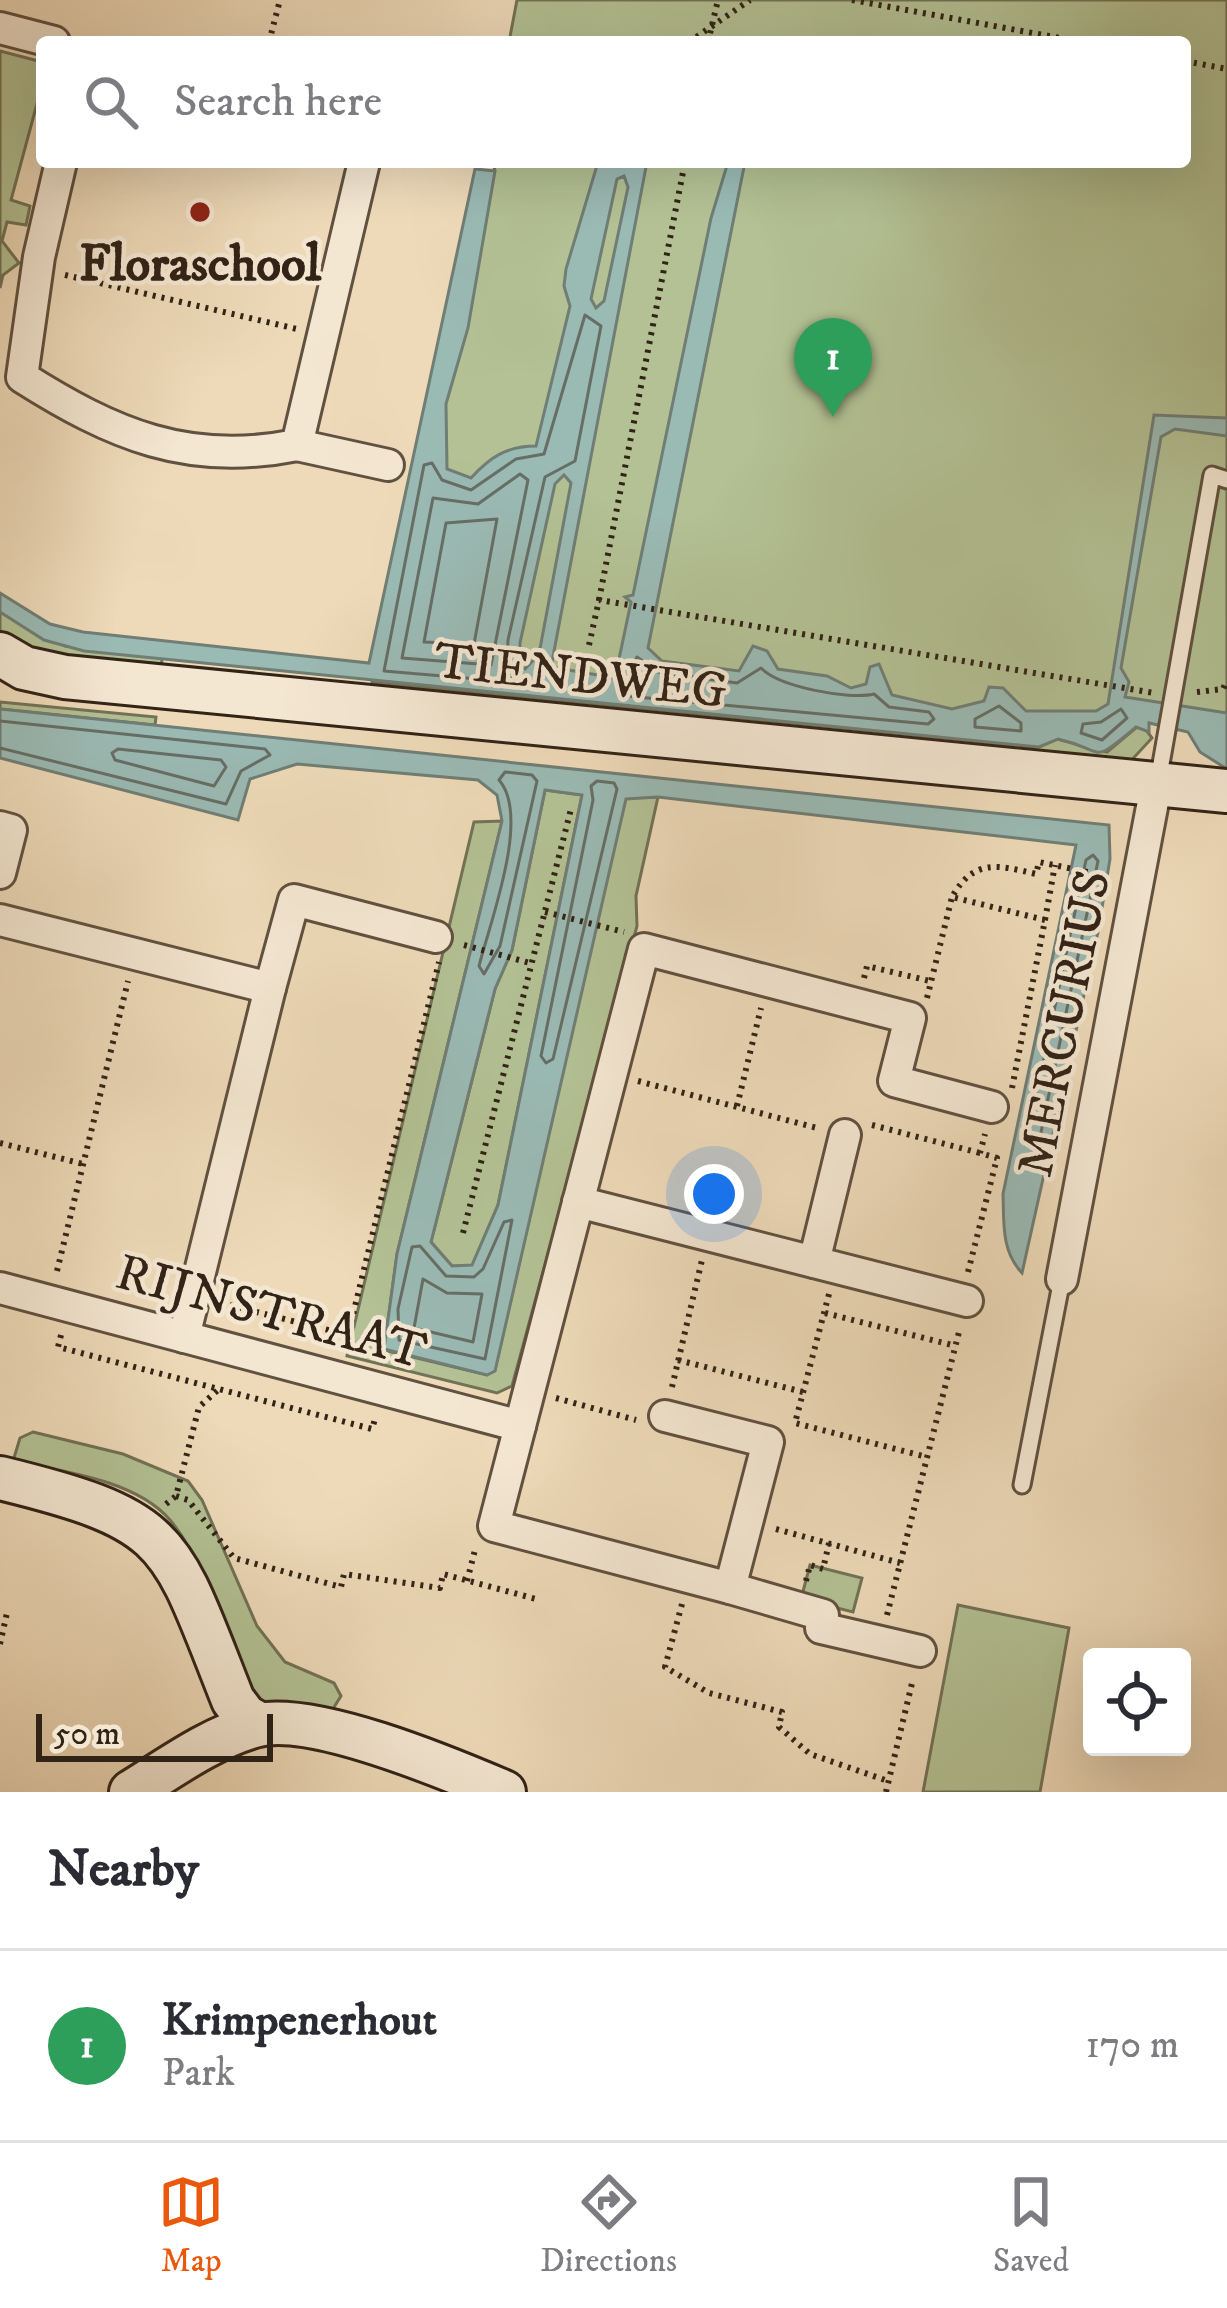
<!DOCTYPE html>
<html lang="en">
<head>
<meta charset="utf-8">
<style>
  body { margin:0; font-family:"IM FELL DW Pica",serif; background:#f2f2f3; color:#2b2b33 }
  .controls { position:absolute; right:36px; bottom:36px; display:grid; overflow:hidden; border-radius:12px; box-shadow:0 12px 48px #0002 }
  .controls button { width:108px; height:108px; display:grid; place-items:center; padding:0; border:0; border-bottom:3px solid #e1e1e2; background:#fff; color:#2b2b33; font:60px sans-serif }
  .scale { position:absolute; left:36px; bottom:30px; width:237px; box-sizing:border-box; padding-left:12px; border:6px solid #322317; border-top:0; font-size:33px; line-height:42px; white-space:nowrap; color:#322317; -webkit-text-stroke:9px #f4e7d2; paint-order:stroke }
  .you { position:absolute; left:714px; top:1194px; width:42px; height:42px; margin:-30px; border:9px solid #fff; border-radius:50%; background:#1a73e8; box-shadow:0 0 0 18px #1a73e833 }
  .badge { display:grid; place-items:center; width:78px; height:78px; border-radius:50%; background:#ea580c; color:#fff; font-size:39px; font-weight:700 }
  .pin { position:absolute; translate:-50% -99px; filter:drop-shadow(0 3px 6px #0008) }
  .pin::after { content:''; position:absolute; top:63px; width:42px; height:36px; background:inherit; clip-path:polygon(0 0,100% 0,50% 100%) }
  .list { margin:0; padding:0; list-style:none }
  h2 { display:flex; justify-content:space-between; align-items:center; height:156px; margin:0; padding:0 48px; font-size:51px }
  h2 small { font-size:39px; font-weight:400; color:#7c7c81 }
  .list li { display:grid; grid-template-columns:78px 1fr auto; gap:36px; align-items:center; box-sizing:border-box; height:192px; padding:0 48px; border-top:3px solid #e1e1e2 }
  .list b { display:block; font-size:45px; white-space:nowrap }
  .list p { margin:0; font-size:39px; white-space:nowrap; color:#7c7c81 }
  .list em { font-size:39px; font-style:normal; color:#7c7c81 }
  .icon { flex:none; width:66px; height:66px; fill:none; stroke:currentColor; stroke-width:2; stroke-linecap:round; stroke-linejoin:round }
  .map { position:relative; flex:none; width:1227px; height:1792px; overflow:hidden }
  .search { position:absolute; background:#fff; box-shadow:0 12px 48px #0002; left:36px; right:36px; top:36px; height:132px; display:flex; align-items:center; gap:30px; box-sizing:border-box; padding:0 42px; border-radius:12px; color:#7c7c81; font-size:45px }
  .sheet { height:348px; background:#fff }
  nav { display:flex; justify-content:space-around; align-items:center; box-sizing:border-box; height:168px; border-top:3px solid #e1e1e2; background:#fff; font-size:33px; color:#7c7c81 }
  nav a { display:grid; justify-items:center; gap:6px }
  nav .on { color:#ea580c }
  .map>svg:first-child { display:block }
  .green { fill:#b3c194; stroke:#727256; stroke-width:3 }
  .water { fill:#9abab4; stroke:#707e75; stroke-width:3; fill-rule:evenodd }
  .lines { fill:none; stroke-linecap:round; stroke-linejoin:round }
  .shore { stroke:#666e66; stroke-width:3 }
  .lane-casing { stroke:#615140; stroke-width:21 }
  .street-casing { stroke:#615140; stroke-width:36 }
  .secondary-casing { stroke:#322317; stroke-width:48 }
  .path { stroke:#322317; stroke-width:6; stroke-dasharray:3 6; stroke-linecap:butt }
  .lane { stroke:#f4e7d2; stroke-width:15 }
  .street { stroke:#f4e7d2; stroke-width:30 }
  .secondary { stroke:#f4e7d2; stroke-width:42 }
  .poi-dot { fill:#8f2418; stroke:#f4e7d2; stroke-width:4.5 }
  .labels { text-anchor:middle; stroke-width:9; stroke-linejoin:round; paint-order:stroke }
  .poi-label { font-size:51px; font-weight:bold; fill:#322317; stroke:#f4e7d2 }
  .street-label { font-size:51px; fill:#322317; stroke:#f4e7d2 }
</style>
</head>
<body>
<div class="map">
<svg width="1227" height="1792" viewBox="0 0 1227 1792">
  <rect width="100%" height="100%" fill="#eedab9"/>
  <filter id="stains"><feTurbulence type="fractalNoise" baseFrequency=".00167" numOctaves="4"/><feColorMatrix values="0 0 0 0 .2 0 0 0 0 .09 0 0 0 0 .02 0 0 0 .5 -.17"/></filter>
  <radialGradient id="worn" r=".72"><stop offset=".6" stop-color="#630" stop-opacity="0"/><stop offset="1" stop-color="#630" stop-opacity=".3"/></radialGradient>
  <!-- green -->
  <g class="green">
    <path d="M517 0H1227V727L382 673 496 162H1185V42H509Z"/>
    <path d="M0 51 42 62V85L11 200 30 206 26 225 7 222 2 241 19 263 3 275 0 288Z"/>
    <path d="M0 612 65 646 162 658 161 674 54 663 0 635Z"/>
    <path d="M372 682 1039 747 1057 739 1107 752 1137 727H1144L1152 738 1127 765 373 698Z"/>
    <path d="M0 702 156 717 155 725 0 709Z"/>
    <path d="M545 790 582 795 498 1205 472 1266H452L431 1242 495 989 512 950Z"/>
    <path d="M658 797 636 896 637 926 512 1386 497 1393 347 1356 474 822 502 821 397 1254 384 1350 487 1375 495 1370 625 798Z"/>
    <path d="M33 1432 123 1454 188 1481 202 1500 257 1626 285 1662 334 1683 341 1696 326 1720 253 1699C230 1647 206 1562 170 1520 136 1480 62 1471 13 1461L20 1438Z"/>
    <path d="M810 1565 862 1578 853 1612 801 1599Z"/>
    <path d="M958 1605 1069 1628 1040 1792H923Z"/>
  </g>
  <!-- water -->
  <g class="water">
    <path d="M598 162H642L646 167 551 667 615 678 631 602 625 597 633 595 711 218 728 162H745L648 648 662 661 739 671 753 646 767 651 778 669 827 676 851 688 866 684 870 667 879 664 892 695 952 709 984 701 989 687 1003 688 1026 711H1096L1108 704 1154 415 1227 418V436L1175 429 1161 437 1121 668 1129 682 1125 697 1227 713V769L1200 752 1188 732 1149 723V732L1136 727C1089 767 1107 750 1058 739L1039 747 84 651 44 640 0 612V593L50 624 83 632 369 663 475 169 495 171 468 328 446 404 447 469 471 478C490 457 507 446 536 446L570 306 564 286 566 269ZM624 176 628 187 604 301 596 308 591 299 617 179ZM564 475 571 483 539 654 525 669 519 664 520 643 555 484Z"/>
    <path d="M0 709 1109 825 1110 859 1098 932 1022 1273C1001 1251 1004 1222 1003 1194L1076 845 658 797 626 799 495 1371 487 1375 384 1349 397 1254 502 821 497 795 478 780 297 764 250 779 238 820 0 758ZM545 790 582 795 498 1205 472 1265 452 1266 431 1242 495 989 512 950Z"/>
  </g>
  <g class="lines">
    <!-- shore -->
    <g class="shore">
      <path d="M585 315 601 326 575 461 545 477 508 640 507 664 514 682 384 671 424 465 432 463 442 480 471 490 516 459 544 454Z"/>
      <path d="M520 474 528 480 491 665 402 658 433 498 478 504Z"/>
      <path d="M497 519 474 644 424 642 446 523Z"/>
      <path d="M637 657 658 672 737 683 761 668C779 687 849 700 874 694L889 707 929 712 934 719 928 724 626 696 622 689Z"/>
      <path d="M999 706 1021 723V731L975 727V719Z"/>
      <path d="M1121 709 1127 718 1102 740 1081 733 1083 724 1101 722Z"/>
      <path d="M0 721 265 749 270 755 241 771 226 804 0 748"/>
      <path d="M118 749 221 760 226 767 214 786 115 760 112 753Z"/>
      <path d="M505 772 532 775 537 781 500 946 484 974 479 966C490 922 531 816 499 780Z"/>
      <path d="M597 781 614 783 617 789 553 1059 546 1063 541 1056 593 800 591 786Z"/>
      <path d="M1093 855 1098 861 1040 1137 1033 1142 1028 1134 1086 860Z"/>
      <path d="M512 1220 485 1359 399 1340 398 1309 412 1247 420 1246 446 1276 474 1277 483 1269 504 1222Z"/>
      <path d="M423 1279 447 1293 482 1294 473 1342 414 1328Z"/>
    </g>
    <!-- lane casing -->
    <g class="lane-casing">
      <g id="lane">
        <path d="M1158 781 1212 475 1227 480"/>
        <path d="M1022 1485 1062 1279"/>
      </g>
    </g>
    <!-- street casing -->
    <g class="street-casing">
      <g id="street">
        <path d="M0 28 54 42"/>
        <path d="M61 162 39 257 22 377C112 434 188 467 297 445L364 162"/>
        <path d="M297 445 388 465"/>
        <path d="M0 827 11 830 0 873"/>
        <path d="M0 920 270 988 294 900 436 937"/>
        <path d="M578 1202 967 1301"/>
        <path d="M814 1262 845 1135"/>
        <path d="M1062 1279 1156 786"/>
        <path d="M0 1288 520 1426"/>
        <path d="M184 1337 270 988"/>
        <path d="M665 1416 768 1442 730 1588 494 1526 644 949 910 1018 894 1081 992 1107"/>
        <path d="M730 1588 823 1615 821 1628 920 1651"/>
      </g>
    </g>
    <!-- secondary casing -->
    <g class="secondary-casing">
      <g id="secondary">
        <path d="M0 654 24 668 65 677 1227 791"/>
        <path d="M0 1478C176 1521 169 1539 233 1700L245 1716 259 1724"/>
        <path d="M131 1792C170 1768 209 1739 254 1726 310 1710 450 1769 504 1792"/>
      </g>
    </g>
    <!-- path -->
    <g class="path">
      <path d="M852 0 1082 42"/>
      <path d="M269 42 280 0"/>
      <path d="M689 42 750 0"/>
      <path d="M708 42 718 0"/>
      <path d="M1185 61 1227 69"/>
      <path d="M65 275 297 329"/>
      <path d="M599 600 685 162"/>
      <path d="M589 645 599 600 1154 693"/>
      <path d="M1197 692 1223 689 1227 680"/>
      <path d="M545 912 624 932"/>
      <path d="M1045 920 1055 865"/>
      <path d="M464 945 530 963"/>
      <path d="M864 978 867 966 930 981"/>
      <path d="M927 998 952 897"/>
      <path d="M638 1081 817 1128"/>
      <path d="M1012 1088 1045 920 952 897C974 858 998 865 1036 874L1039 862 1107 876"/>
      <path d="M737 1106 761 1008"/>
      <path d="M872 1125 980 1153"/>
      <path d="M0 1143 83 1164"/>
      <path d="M463 1233 571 809"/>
      <path d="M57 1271 128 981"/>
      <path d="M968 1272 997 1158 980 1153 985 1134"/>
      <path d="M829 1294 795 1423 927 1457"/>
      <path d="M221 1303 348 1335 439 962"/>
      <path d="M825 1313 956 1346"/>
      <path d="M61 1335 58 1347 372 1429 375 1419"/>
      <path d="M678 1360 803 1392"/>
      <path d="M672 1387 702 1260"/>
      <path d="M556 1398 636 1420"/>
      <path d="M176 1496 188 1500 234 1558 341 1587 344 1574 440 1588 443 1574 536 1599"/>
      <path d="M166 1504 176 1496 199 1407 218 1390"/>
      <path d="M776 1529 900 1563"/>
      <path d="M467 1581 475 1550"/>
      <path d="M806 1581 810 1565 823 1569 829 1543"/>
      <path d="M682 1604 665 1667 709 1693 782 1712 779 1727 810 1754 888 1781"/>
      <path d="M887 1615 959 1332"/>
      <path d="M0 1644 7 1613"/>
      <path d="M886 1792 913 1679"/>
    </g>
    <!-- lane -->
    <use href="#lane" class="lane"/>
    <!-- street -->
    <use href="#street" class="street"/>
    <!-- secondary -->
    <use href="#secondary" class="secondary"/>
  </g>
  <!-- markers -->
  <circle class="poi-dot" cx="200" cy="212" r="12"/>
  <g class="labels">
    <!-- poi labels -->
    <g class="poi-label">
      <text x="200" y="280">Floraschool</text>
    </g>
    <!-- street labels -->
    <g class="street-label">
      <text transform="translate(581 674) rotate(6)" y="18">TIENDWEG</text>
      <text transform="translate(1062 1023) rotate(-79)" y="18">MERCURIUS</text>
      <text transform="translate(272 1310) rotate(15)" y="18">RIJNSTRAAT</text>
    </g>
  </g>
  <rect width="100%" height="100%" filter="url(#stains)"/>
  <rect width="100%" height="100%" fill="url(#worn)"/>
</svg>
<div class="controls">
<button><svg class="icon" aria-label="locate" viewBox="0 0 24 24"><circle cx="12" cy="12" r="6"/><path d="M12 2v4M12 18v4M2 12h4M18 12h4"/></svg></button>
</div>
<div class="scale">50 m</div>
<div class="you"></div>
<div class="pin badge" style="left:833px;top:417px;background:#2e9e5b">1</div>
<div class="search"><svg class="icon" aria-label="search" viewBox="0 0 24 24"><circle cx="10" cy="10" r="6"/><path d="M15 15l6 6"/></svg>Search here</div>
</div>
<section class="sheet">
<h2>Nearby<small></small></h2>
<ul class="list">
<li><span class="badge" style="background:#2e9e5b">1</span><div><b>Krimpenerhout</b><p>Park</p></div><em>170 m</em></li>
</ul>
</section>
<nav>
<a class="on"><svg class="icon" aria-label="map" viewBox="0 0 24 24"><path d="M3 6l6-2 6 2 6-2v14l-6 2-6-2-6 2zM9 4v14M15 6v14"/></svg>Map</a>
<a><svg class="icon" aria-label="directions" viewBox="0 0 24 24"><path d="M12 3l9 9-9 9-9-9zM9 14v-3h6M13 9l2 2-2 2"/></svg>Directions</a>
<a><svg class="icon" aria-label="saved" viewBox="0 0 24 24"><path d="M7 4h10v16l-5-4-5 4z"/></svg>Saved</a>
</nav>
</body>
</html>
